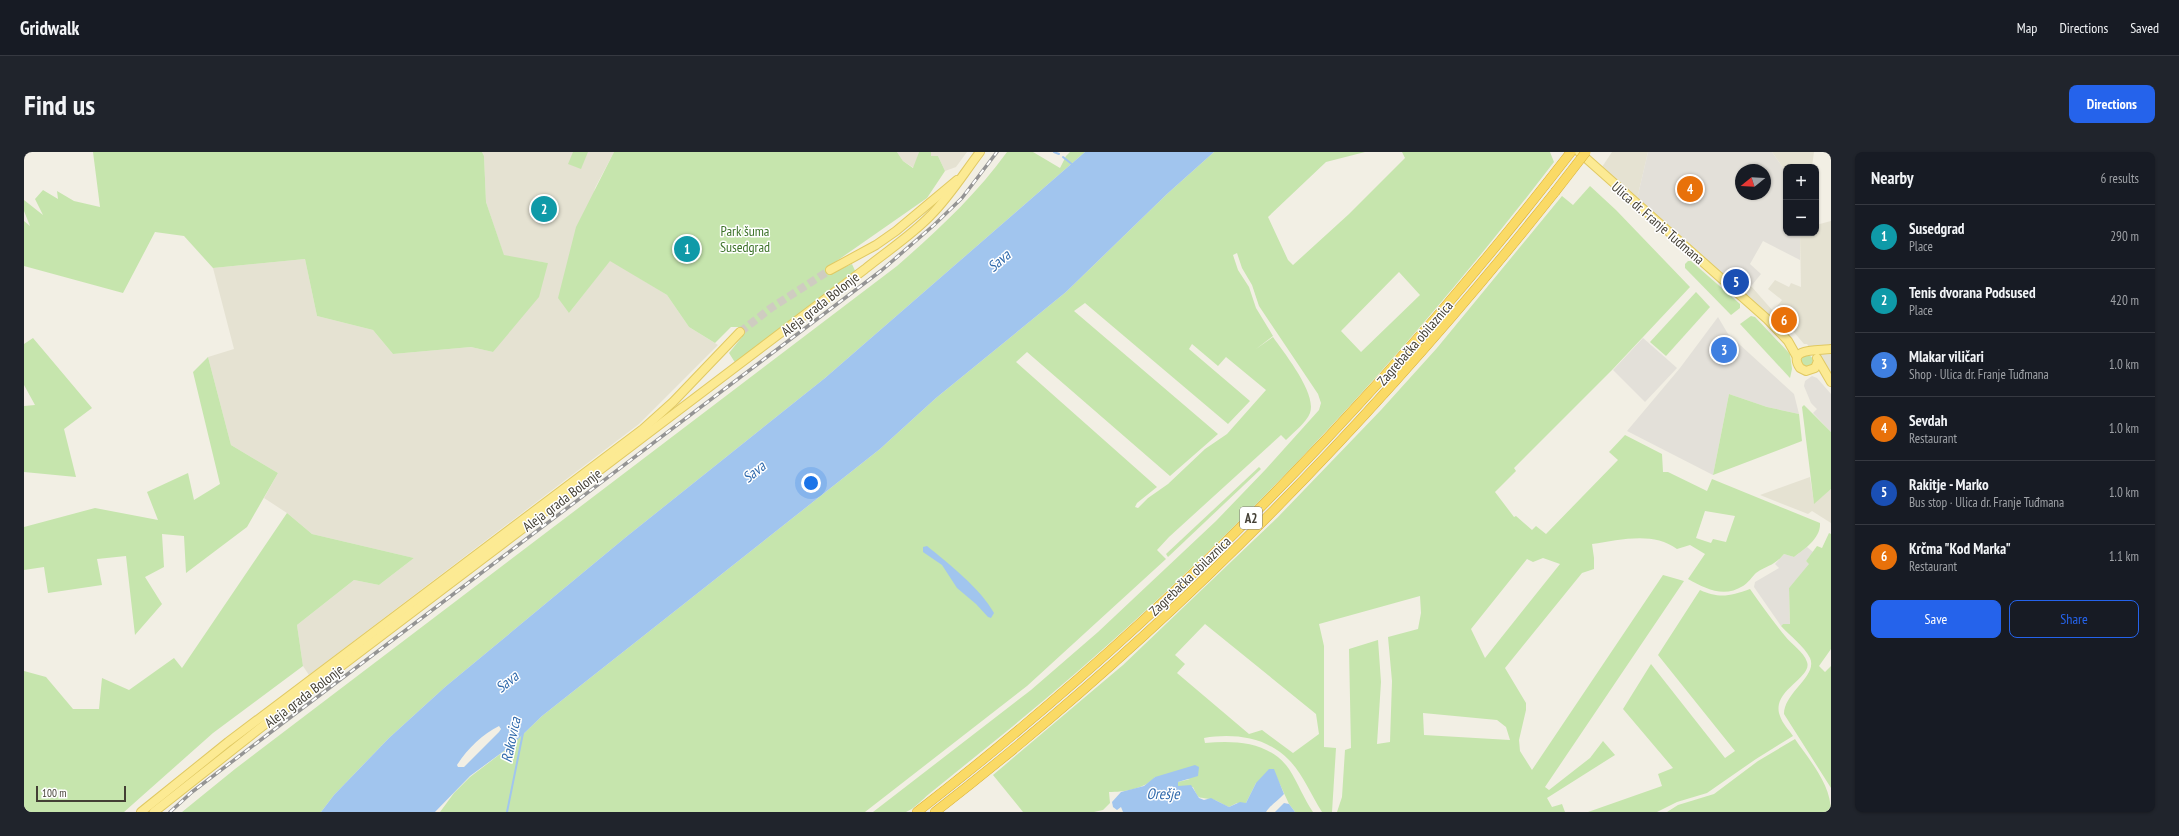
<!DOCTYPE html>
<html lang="en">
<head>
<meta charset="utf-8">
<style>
  body { margin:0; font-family:"PT Sans Narrow",sans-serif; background:#20242c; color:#f1f3f6 }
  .controls { position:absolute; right:12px; top:12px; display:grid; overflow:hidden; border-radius:8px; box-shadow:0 1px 3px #0004 }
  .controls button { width:36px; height:36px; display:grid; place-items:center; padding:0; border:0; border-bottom:1px solid #363941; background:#171b24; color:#f1f3f6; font:20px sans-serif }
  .compass { position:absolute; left:1711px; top:12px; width:36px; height:36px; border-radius:50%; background:#171b24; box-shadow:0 1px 3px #0004; rotate:252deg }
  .scale { position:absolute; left:12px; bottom:10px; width:90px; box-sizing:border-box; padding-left:4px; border:2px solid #433f34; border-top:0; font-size:11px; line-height:14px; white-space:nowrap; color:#433f34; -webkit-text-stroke:3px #fff; paint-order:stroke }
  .you { position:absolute; left:787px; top:331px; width:14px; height:14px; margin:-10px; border:3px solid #fff; border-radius:50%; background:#1a73e8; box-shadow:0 0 0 6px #1a73e833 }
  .badge { display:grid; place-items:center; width:26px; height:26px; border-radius:50%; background:#2563eb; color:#fff; font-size:13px; font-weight:700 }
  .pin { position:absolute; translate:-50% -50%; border:2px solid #fff; box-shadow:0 1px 4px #0006 }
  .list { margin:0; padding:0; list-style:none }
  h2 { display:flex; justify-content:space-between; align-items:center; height:52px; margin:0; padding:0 16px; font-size:17px }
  h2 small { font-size:13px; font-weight:400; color:#9ea1a6 }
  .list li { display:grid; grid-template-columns:26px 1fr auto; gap:12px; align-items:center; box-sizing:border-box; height:64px; padding:0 16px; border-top:1px solid #363941 }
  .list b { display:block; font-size:15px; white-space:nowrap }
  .list p { margin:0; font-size:13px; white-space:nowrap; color:#9ea1a6 }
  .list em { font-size:13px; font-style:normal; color:#9ea1a6 }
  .actions { display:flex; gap:8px; padding:12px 16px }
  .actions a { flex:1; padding:9px 0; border:1px solid #2563eb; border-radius:8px; text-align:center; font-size:14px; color:#2563eb }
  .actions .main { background:#2563eb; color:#fff }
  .map { position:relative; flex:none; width:1807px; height:660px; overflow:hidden; border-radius:8px }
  header { display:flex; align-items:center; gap:24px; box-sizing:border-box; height:56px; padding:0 20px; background:#171b24; border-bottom:1px solid #363941 }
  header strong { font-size:19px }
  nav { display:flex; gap:22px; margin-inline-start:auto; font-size:14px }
  .intro { display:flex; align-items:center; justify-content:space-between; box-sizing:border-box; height:96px; padding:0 24px }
  h1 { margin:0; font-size:28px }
  .button { padding:10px 18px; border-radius:8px; background:#2563eb; color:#fff; font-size:14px; font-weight:700 }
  main { display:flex; gap:24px; padding:0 24px }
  aside { flex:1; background:#171b24; border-radius:8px; box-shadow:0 1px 3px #0004 }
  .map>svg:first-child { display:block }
  .residential { fill:#e5e2d2 }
  .industrial { fill:#e3e0d9; fill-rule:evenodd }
  .green { fill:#c6e5ad; fill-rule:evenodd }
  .water { fill:#a1c5ee; fill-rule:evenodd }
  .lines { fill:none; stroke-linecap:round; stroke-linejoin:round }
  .stream { stroke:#a1c5ee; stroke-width:2 }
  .major-tunnel { stroke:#cfccc1; stroke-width:8; stroke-dasharray:8 4; stroke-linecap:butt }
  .major-casing { stroke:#e0c963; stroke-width:10 }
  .highway-casing { stroke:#d9b036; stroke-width:10 }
  .major { stroke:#fcea93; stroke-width:8 }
  .highway { stroke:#fada66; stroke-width:9 }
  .rail-casing { stroke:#949494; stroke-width:3.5 }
  .rail { stroke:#fff; stroke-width:2; stroke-dasharray:6; stroke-linecap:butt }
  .highway-bridge-casing { stroke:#d9b036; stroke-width:10; stroke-linecap:butt }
  .highway-bridge { stroke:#fada66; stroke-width:9 }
  .labels { text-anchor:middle; stroke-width:3; stroke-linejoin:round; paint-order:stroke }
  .shield { fill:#fff; stroke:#7b7971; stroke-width:1 }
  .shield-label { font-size:13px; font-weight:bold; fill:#433f34 }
  .street-label { font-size:14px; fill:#433f34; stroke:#fff }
  .park-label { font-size:14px; fill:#3d7329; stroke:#fff }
  .water-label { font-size:15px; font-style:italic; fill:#306aac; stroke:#fff }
</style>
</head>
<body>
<header>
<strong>Gridwalk</strong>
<nav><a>Map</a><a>Directions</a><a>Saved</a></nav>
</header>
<div class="intro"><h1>Find us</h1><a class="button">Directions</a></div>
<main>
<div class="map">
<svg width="1807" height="660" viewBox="0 0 1807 660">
  <rect width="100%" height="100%" fill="#f2efe4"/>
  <!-- residential -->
  <g class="residential">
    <path d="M458 0H590L571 36 545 161 586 108 643 143 665 175 694 193 615 272 285 523 279 514 273 473 330 428 355 433 390 406 288 382 263 361 240 346 254 321 207 293 184 205 210 197 189 116 281 107 293 164 349 178 369 202 447 195 469 200 524 111 480 104 462 50 460 4Z"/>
    <path d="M873 0H895L890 16 879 9Z"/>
    <path d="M907 0H943L932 15 921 19 914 4H907Z"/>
    <path d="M1588 0H1624L1613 47 1578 15Z"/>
    <path d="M1748 0H1790L1788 15H1762V20Z"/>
    <path d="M1807 69V226L1783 192H1780L1769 179 1764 182 1721 141 1727 134 1749 159 1758 148 1744 137 1751 128 1765 135 1767 131 1777 135 1776 81H1792V73Z"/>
    <path d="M1786 325 1790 351 1807 337V371L1788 359 1784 362 1736 343Z"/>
  </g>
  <!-- industrial -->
  <g class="industrial">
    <path d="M1624 0H1748L1762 20V81H1776V108L1739 89 1726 112 1737 122 1724 138 1708 125 1706 126 1688 115 1613 47ZM1717 18H1741V42H1717Z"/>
    <path d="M1694 165 1704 182 1770 242 1775 262 1743 255 1705 242 1689 323 1603 279 1656 216Z"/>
    <path d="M1619 186 1653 216 1621 250 1589 218Z"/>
    <path d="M1788 224 1793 226 1807 242V280L1789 261 1793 257 1787 251 1780 234 1781 229Z"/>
    <path d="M1783 395 1789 400 1782 409 1786 412 1765 436 1766 473 1759 472 1757 474 1730 435 1731 430 1755 416 1751 412 1760 402 1770 405Z"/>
  </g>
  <!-- green -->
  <g class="green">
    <path d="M69 0H458L460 4 462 50 480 103 524 111 515 145 469 200 447 195 369 202 349 178 293 164 281 107 189 116 160 84 131 80 99 141 0 114V69L6 74 0 59V48L19 63 11 47 19 38 34 47 33 39 50 49 76 55Z"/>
    <path d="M549 0H564L557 17 544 12Z"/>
    <path d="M590 0H873L879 9 889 16 895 0H907V4H914L921 19 903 46 804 115 805 122 828 112 832 121 712 212 705 201 718 185V180L714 175H707L691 191 665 175 643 143 586 109 545 161 534 146 552 75Z"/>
    <path d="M983 0H1009L1036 16 1042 4 1046 0H1061L801 226 602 385 421 535 365 586 310 643 297 660H158L211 617 873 114C913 79 952 43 983 0Z"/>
    <path d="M1190 0H1341L1302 10 1244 65 1264 108 1269 113 1325 62 1381 6 1378 0H1526L1530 10C1370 219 1187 412 983 579 957 600 931 621 905 642 899 647 890 657 882 660 874 660 858 660 849 660L1007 538 1074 480 1192 369 1242 317 1295 258 1297 251 1294 242 1235 154 1228 133 1218 116 1213 101 1209 103 1214 118 1225 135 1232 156 1249 184 1232 197 1249 185C1260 201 1293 241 1286 261 1282 271 1270 280 1262 288L1257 283 1145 385 1133 398 1142 407 1003 534 841 660H416L430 641 446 625 488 593 518 564 856 297 912 246 1042 140 1143 42ZM1375 120 1396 143 1337 200 1317 179ZM1061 151 1204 272 1226 249 1165 197 1168 192 1194 214 1202 205 1242 238 1203 282 1181 297 1144 332 1124 346 1114 356 1111 355 1113 351 1133 335 992 210 1003 200 1146 324 1194 282 1050 159Z"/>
    <path d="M1566 34 1592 58 1666 135 1588 218 1490 316 1492 319 1471 340 1490 365 1492 364 1508 378 1512 374 1522 382 1594 308 1585 300 1601 283 1638 302 1639 320H1644L1683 339 1688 327 1796 371C1797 386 1781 397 1770 405L1760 402C1750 414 1744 413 1732 421 1728 425 1724 431 1719 434 1700 446 1682 437 1664 427L1681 402 1666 393 1653 397C1629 379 1596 388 1568 392L1570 406V417L1558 421 1481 516 1502 551V558L1495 588 1496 599 1508 618 1639 423 1660 429 1521 635 1525 638 1566 606 1579 589 1591 603 1523 646 1528 655 1538 652 1541 660H1313L1318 645 1321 598 1327 596 1325 497 1354 488 1357 530 1353 592 1366 590 1368 529 1364 485 1394 477 1397 461 1396 444 1295 472 1300 494V595L1312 596 1308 660H1298C1287 643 1279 622 1265 608 1243 585 1210 581 1180 586L1181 591C1212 588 1246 590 1265 617 1274 631 1280 647 1289 660H1271L1265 652 1253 626 1232 631 1222 651H1213L1205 655C1199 653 1192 647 1186 647 1174 645 1175 648 1169 635L1154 634V630L1166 627 1131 625C1121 637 1100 640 1085 640L1086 651 1079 658 1070 660H999L969 623 1099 513 1254 365 1357 258 1413 196 1538 44 1549 53ZM1681 359 1711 364 1702 390 1689 387 1687 391 1672 386ZM1519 406 1536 412 1461 506 1447 477 1503 407 1509 410ZM1181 472 1292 562 1295 582 1269 601 1238 578 1225 582 1153 521 1161 512 1151 503ZM1399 561 1473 568 1482 575 1486 588 1400 583Z"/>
    <path d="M1664 109H1667L1716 152V156L1707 163 1661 116V112Z"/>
    <path d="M1672 140 1686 155 1642 204 1626 190Z"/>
    <path d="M1727 164 1731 165 1766 202 1768 217 1766 226 1716 172Z"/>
    <path d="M9 186 68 256 40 277 52 325 0 320V254L11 253 0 233V192Z"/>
    <circle cx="1783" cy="209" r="6"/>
    <path d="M184 205 207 293 254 321 223 375 162 421 160 384 138 382 140 415 121 425 138 452 111 483 102 404 73 407 78 433 24 441 20 415 0 418V375L71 356 134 368 123 340 164 321 170 348 196 332 169 220Z"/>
    <path d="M1705 242 1743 255 1775 262 1778 289 1689 323Z"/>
    <path d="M1780 253 1807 280V337L1790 352 1778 255Z"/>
    <path d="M1235 315 1237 317 1144 405 1142 402Z"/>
    <path d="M263 361 288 382 390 406 355 433 330 428 273 473 279 514 189 581 100 660H0V519L22 525 49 557H75L78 526 105 538 150 506 158 516Z"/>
    <path d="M1805 381 1807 382V497L1795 514 1801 520 1807 514V636L1760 562C1760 540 1794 524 1786 506 1780 494 1766 484 1757 474L1759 472H1766L1765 436 1785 412 1782 409 1793 394 1798 396Z"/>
    <path d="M1726 437C1737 453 1749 469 1761 484 1767 492 1780 500 1783 510 1789 526 1746 539 1756 564 1758 571 1765 578 1769 584L1732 607 1683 641 1653 650 1633 660H1564L1638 634 1634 622 1649 616 1599 557 1627 512 1701 606 1711 599 1634 503 1676 438C1696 447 1706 444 1726 437Z"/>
    <path d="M1771 587C1786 609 1807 632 1807 660H1643L1654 653 1690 642 1734 609Z"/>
  </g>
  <!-- water -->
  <g class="water">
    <path d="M1061 0H1190L1143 42 1042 140 912 246 856 297 518 564 488 593 446 624 411 660H297L310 643 365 586 421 535 602 385 801 226ZM475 574 477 577 475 580 440 615H434L433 613C443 597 459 582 475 574Z"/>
    <path d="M903 394C923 410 958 438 970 461L967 466 964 465 952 452 933 436 918 413 899 400V395Z"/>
    <path d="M1171 613 1175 615 1174 624 1154 630V634L1167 633 1175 646 1180 648 1187 646 1205 655 1216 650 1222 651 1232 631 1245 617H1250L1260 642C1254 649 1247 652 1242 660H1099L1097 655 1093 658 1089 655 1088 650 1097 640 1120 634 1131 625Z"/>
    <path d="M1260 651 1265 652 1271 660H1251Z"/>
  </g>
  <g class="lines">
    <!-- stream -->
    <g class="stream">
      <path d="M1030 0 1035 2"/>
      <path d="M1039 5 1049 13"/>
      <path d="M483 660 499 581"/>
    </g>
    <!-- major-tunnel -->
    <path class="major-tunnel" d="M716 180 747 156 806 118"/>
    <!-- major casing -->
    <g class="major-casing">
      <g id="major">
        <path d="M1555 0 1743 167 1764 189 1773 205"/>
        <path d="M806 118 852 93 872 79 933 28"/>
        <path d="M1793 206 1807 230"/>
        <path d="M1794 209 1791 216 1782 219 1776 216C1762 195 1796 199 1807 197"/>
        <path d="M117 660 204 590 619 277 649 250 716 180"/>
        <path d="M130 660 254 562 841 117C863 99 888 83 907 63 926 44 940 21 956 0"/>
      </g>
    </g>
    <!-- highway casing -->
    <g class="highway-casing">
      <g id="highway">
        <path d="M893 660C1139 469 1357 246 1547 0"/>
        <path d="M911 660C1143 480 1349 269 1531 40"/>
      </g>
    </g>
    <!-- major -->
    <use href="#major" class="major"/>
    <!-- highway -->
    <use href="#highway" class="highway"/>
    <!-- rail casing -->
    <g class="rail-casing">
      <path id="rail" d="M146 660 168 640 251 577 858 118 910 73 938 46 973 0"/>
    </g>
    <!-- rail -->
    <use href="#rail" class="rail"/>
    <!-- highway-bridge casing -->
    <g class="highway-bridge-casing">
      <path id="highway-bridge" d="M1531 40 1562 0"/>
    </g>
    <!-- highway-bridge -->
    <use href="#highway-bridge" class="highway-bridge"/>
  </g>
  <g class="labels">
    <!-- shield labels -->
    <rect class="shield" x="1216" y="355" width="22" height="22" rx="3"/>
    <g class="shield-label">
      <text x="1227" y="371">A2</text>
    </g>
    <!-- street labels -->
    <g class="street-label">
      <text transform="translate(1634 71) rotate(41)" y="5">Ulica dr. Franje Tuđmana</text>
      <text transform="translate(796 152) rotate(-38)" y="5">Aleja grada Bolonje</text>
      <text transform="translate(1391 191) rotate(-49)" y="5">Zagrebačka obilaznica</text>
      <text transform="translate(538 348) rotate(-37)" y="5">Aleja grada Bolonje</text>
      <text transform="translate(1166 424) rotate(-44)" y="5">Zagrebačka obilaznica</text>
      <text transform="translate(280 544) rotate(-37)" y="5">Aleja grada Bolonje</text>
    </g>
    <!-- park labels -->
    <g class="park-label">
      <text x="721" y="84">Park šuma<tspan x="721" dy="16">Susedgrad</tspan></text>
    </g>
    <!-- water labels -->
    <g class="water-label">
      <text transform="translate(975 109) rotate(-41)" y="5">Sava</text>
      <text transform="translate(730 320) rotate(-40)" y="5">Sava</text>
      <text transform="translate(483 530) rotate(-40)" y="5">Sava</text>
      <text transform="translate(487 588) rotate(-78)" y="5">Rakovica</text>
      <text x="1139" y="647">Orešje</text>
    </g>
  </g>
</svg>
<div class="controls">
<button>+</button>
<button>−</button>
</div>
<svg class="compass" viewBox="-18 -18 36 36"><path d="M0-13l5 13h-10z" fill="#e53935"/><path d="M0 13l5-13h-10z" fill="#9ea1a6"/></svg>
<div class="scale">100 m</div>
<div class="you"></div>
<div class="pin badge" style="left:663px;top:97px;background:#0f9aa8">1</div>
<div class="pin badge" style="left:520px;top:57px;background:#0f9aa8">2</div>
<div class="pin badge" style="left:1700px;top:198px;background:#3f7fe0">3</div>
<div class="pin badge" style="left:1666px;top:37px;background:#e8710a">4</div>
<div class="pin badge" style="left:1712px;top:130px;background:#1a4fb4">5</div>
<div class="pin badge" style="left:1760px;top:168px;background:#e8710a">6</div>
</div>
<aside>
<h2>Nearby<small>6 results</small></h2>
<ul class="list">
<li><span class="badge" style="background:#0f9aa8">1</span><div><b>Susedgrad</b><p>Place</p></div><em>290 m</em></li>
<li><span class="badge" style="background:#0f9aa8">2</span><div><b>Tenis dvorana Podsused</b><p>Place</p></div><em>420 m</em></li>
<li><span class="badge" style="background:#3f7fe0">3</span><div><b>Mlakar viličari</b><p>Shop · Ulica dr. Franje Tuđmana</p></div><em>1.0 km</em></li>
<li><span class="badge" style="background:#e8710a">4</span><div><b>Sevdah</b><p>Restaurant</p></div><em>1.0 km</em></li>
<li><span class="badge" style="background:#1a4fb4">5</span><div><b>Rakitje - Marko</b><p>Bus stop · Ulica dr. Franje Tuđmana</p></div><em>1.0 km</em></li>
<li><span class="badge" style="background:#e8710a">6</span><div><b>Krčma &quot;Kod Marka&quot;</b><p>Restaurant</p></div><em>1.1 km</em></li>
</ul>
<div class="actions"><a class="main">Save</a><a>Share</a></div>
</aside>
</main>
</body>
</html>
